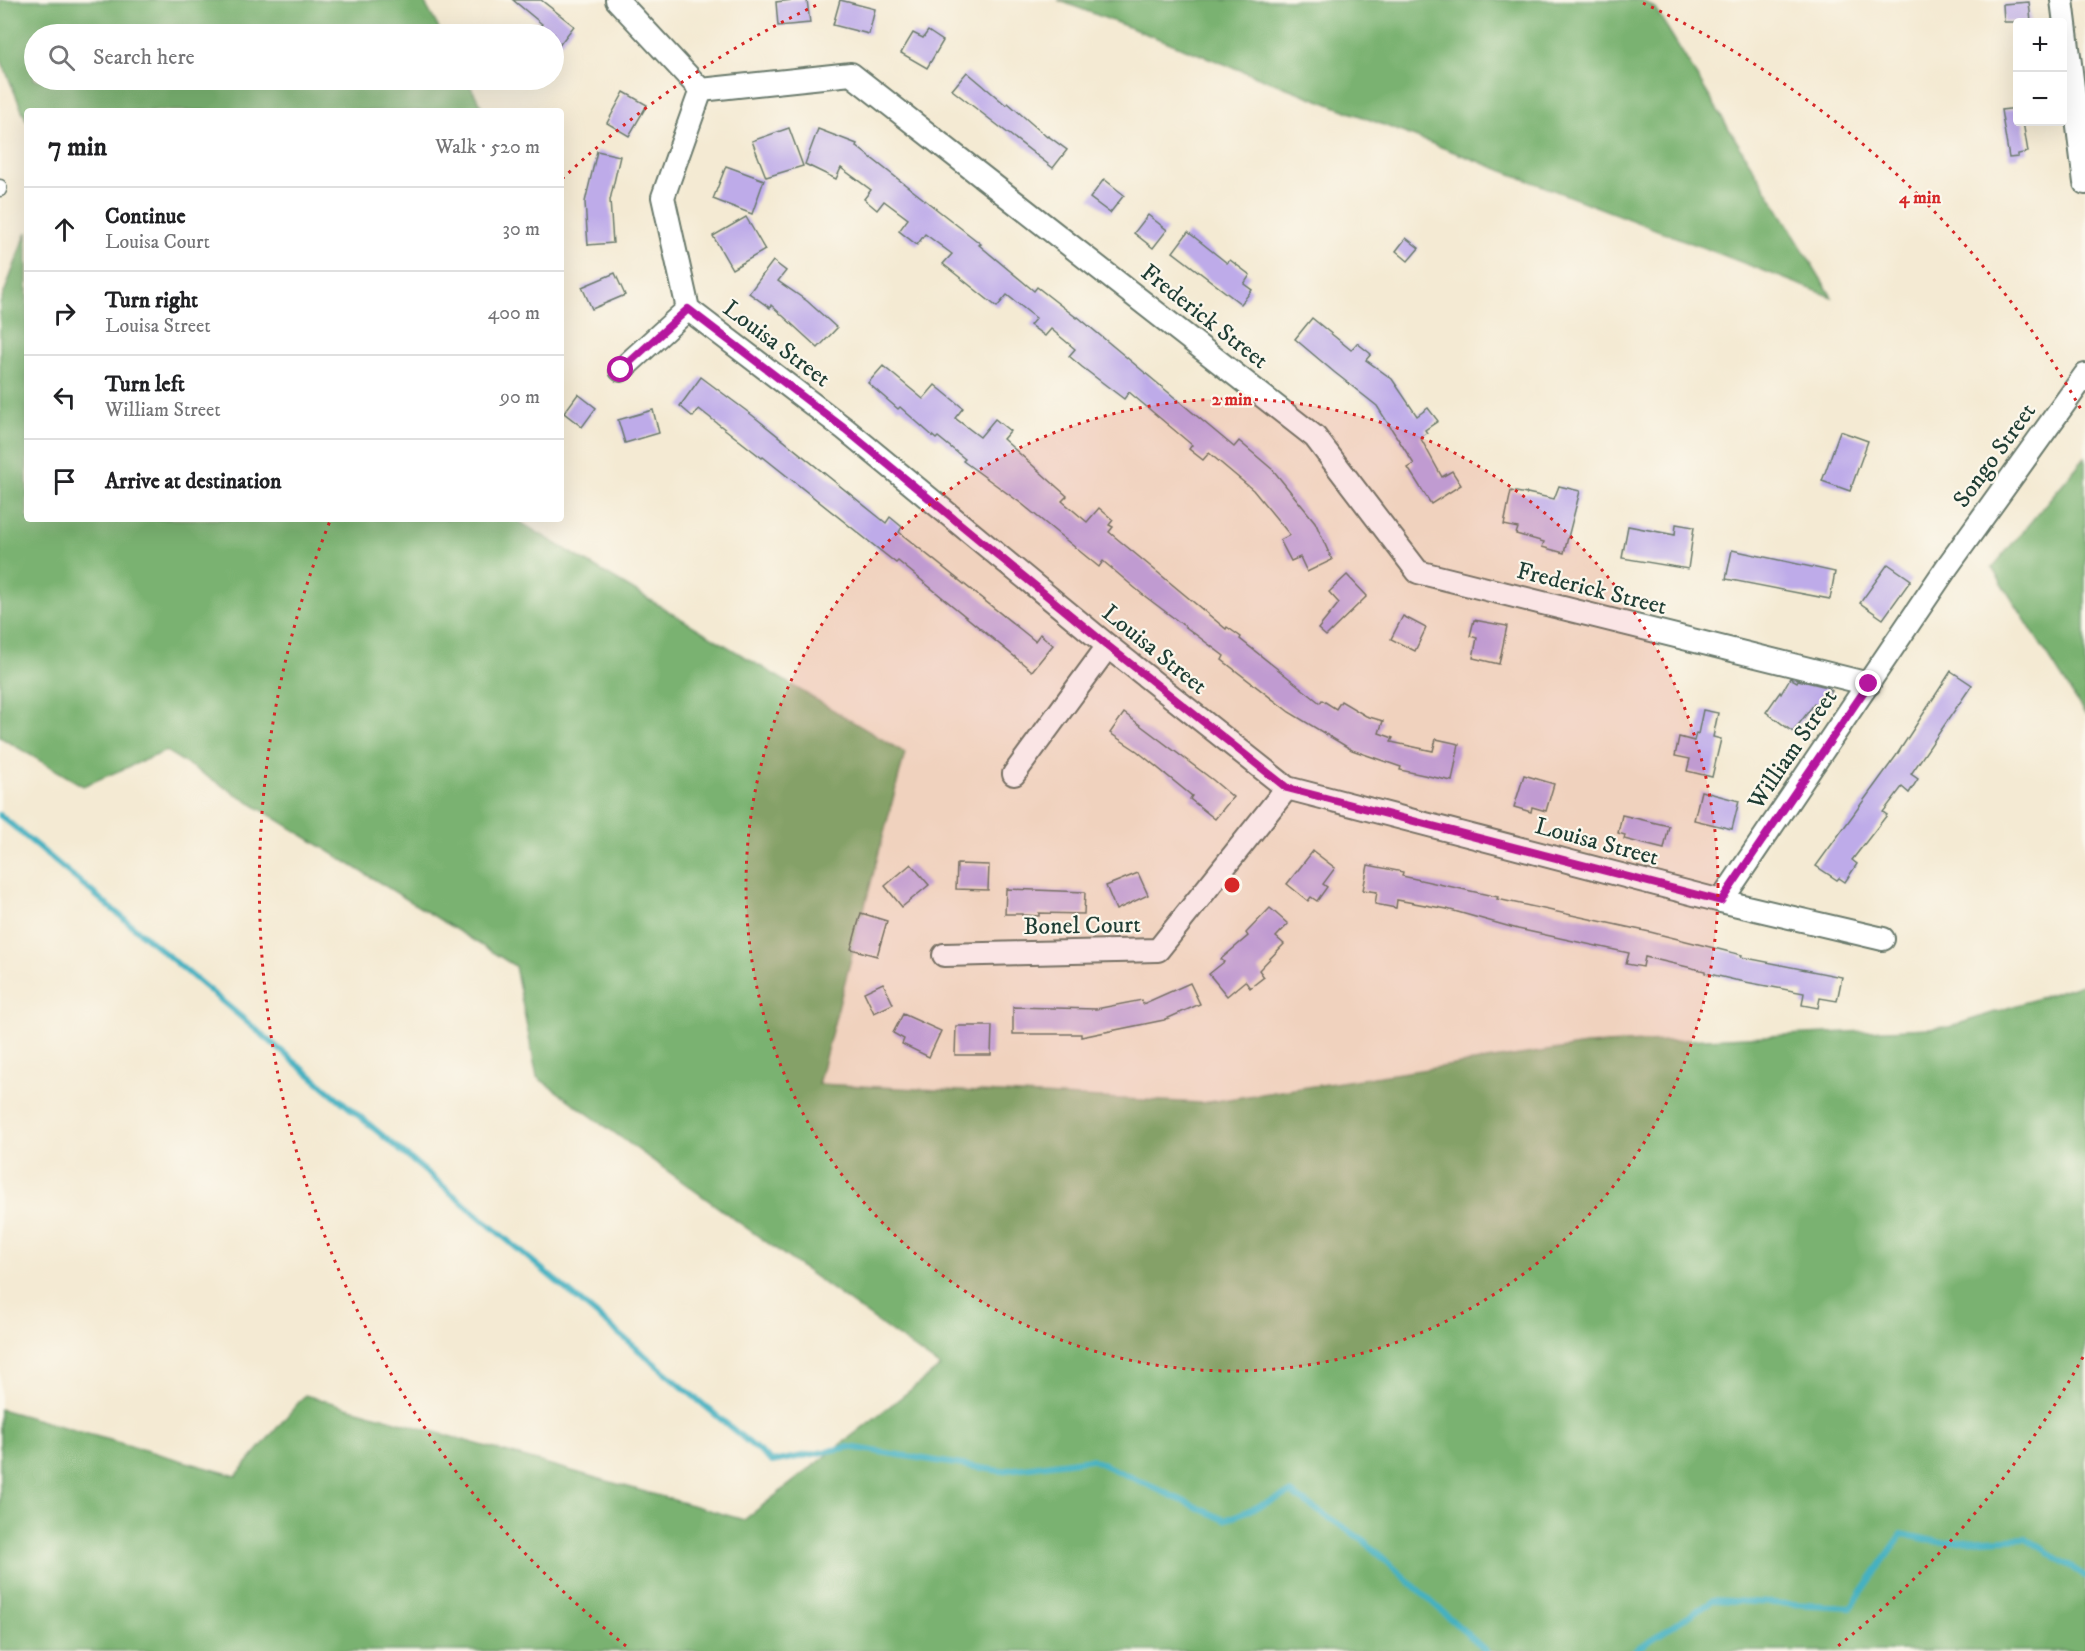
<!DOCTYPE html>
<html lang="en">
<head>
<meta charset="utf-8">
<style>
  body { margin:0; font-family:"IM FELL DW Pica",serif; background:#f2f2f2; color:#202124 }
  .controls { position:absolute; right:18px; top:18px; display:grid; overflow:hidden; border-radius:6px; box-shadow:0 6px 24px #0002 }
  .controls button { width:54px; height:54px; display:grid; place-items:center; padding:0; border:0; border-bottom:2px solid #e0e0e0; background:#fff; color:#202124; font:30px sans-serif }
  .stop { position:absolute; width:18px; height:18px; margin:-14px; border:4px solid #b5179e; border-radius:50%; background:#fff }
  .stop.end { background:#b5179e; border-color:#fff; box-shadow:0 2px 6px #0008 }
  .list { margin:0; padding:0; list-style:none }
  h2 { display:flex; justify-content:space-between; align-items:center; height:78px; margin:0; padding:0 24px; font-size:26px }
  h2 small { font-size:20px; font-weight:400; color:#757577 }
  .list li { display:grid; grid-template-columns:39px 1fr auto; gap:18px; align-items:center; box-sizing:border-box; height:84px; padding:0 24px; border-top:2px solid #e0e0e0 }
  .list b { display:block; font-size:22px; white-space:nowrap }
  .list p { margin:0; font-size:20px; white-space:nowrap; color:#757577 }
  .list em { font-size:20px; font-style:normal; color:#757577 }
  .icon { flex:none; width:33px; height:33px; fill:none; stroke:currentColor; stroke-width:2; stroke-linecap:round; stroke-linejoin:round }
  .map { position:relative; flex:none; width:2085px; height:1651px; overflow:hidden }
  .search { position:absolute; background:#fff; box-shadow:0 6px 24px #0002; left:24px; top:24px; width:540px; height:66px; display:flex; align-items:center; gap:15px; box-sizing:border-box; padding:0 21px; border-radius:33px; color:#757577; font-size:22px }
  .panel { position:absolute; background:#fff; box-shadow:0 6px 24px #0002; left:24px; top:108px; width:540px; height:414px; border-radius:6px }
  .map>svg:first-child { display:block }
  .forest { fill:#7ab271; stroke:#4c7852; stroke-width:1.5 }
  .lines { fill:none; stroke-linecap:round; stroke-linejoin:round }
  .stream { stroke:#44b1c1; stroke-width:6 }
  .building { fill:#beabe9 }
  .lane-casing { stroke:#6a7a6c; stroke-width:15 }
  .street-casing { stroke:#6a7a6c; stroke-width:26 }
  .lane { stroke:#fff; stroke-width:12 }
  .street { stroke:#fff; stroke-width:22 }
  .route { stroke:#b5179e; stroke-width:8 }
  .ring { fill:none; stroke:#d62828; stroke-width:3; stroke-dasharray:3 6 }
  .labels { text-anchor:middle; stroke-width:4.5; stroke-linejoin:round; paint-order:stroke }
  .street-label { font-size:24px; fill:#1f3d34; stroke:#fbf7ec }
  .centre { fill:#d62828; stroke:#fbf7ec; stroke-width:3 }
  .ring-label { font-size:18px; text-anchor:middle; font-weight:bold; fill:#d62828; stroke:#fbf7ec; stroke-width:4.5; stroke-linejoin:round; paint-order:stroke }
</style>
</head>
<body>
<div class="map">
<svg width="2085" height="1651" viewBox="0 0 2085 1651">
  <rect width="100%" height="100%" fill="#fbf7ec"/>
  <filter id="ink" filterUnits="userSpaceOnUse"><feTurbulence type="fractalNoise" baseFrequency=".0167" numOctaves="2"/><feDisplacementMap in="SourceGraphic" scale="12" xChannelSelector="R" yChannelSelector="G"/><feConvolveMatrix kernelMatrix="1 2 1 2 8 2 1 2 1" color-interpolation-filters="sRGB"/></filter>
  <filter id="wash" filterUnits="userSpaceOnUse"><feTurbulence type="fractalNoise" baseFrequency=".008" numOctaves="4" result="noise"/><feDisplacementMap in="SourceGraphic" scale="24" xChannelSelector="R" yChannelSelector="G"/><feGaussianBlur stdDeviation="1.35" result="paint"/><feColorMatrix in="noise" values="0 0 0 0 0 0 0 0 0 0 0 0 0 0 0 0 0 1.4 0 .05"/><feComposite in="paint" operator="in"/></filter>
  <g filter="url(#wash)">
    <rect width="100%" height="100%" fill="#f4ead3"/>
    <!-- forest -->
    <g class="forest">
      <path d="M0 0H423L442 34H34V80H467L484 111H27V122L0 57Z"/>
      <path d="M1058 0H1641L1655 8 1832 297Z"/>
      <path d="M27 232V519H515L905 753 818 1084 1202 1103 1586 1045 1949 1027 2085 983V1651H0V1409L236 1476 305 1395 744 1520 940 1367 537 1077 515 966 166 751 83 786 0 737V304Z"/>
      <path d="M2085 457V714L1992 568Z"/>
    </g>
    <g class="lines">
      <!-- stream -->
      <g class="stream">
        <path d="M0 815 772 1462 849 1447 1000 1471 1091 1459 1225 1520 1291 1493 1363 1540 1486 1651"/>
        <path d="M1634 1651 1713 1600 1851 1607 1902 1534 1939 1542 2026 1538 2085 1576"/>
      </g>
    </g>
    <g id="blocks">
      <!-- building -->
      <g class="building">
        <path d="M513 0H541L574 26 554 52V34H534L542 24Z"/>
        <path d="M792 0H807L810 23 778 26 776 2Z"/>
        <path d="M840 0 875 9 869 34 833 25Z"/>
        <path d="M2029 2 2031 22H2004L2003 4Z"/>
        <path d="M928 31 943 41 927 68 901 53 913 33 923 38Z"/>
        <path d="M967 72 1006 105 1008 103 1047 137 1048 136 1067 150 1053 168 952 90Z"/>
        <path d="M624 92 647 105 629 136 607 123Z"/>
        <path d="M2018 108V122H2023L2028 152 2018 154V157L2009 158 2001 110Z"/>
        <path d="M789 128 803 166 766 177 752 141Z"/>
        <path d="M818 129 857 144 856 146 981 244 979 245 1034 291 1037 287 1077 318 1078 317 1234 447 1239 441 1273 470 1315 522 1332 560 1307 572 1300 557 1291 561 1280 540 1290 535 1253 490 1209 453 1203 460 1189 449 1192 445 1129 392 1124 399 1082 367 1069 356 1075 349 1051 329 1045 336 1030 325 1036 318 1007 295 997 307 943 264 952 254 925 234 917 245 899 231 908 219 884 201 877 210 864 199 871 190 841 168 836 179 805 164Z"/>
        <path d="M597 151 620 156 610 200 613 243 588 245 585 202Z"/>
        <path d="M726 166 764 180 752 214 713 199Z"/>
        <path d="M1104 179 1124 195 1110 213 1090 198Z"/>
        <path d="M1148 215 1167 230 1153 248 1134 233Z"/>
        <path d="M746 217 765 250 732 269 713 236Z"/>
        <path d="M1188 232 1227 263 1230 260 1250 275 1244 284 1252 290 1241 304 1173 252Z"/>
        <path d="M1406 238 1419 248 1408 261 1396 251Z"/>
        <path d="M773 261 786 271 778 281 807 301 837 328 818 348 771 305 770 308 749 293Z"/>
        <path d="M615 273 625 295 592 309 582 287Z"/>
        <path d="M1312 318 1351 350 1357 343 1371 354 1366 360 1392 379 1417 416 1428 408 1438 421 1425 430 1427 433 1420 437 1442 477 1452 471 1461 485 1431 504 1408 468 1414 464 1377 406 1334 372 1295 339Z"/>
        <path d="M883 366 923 399 935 385 963 408 955 418 980 437 995 419 1010 431 1003 439 1067 496 1062 501 1087 522 1099 508 1113 520 1109 525 1113 527 1109 532 1226 629 1227 627 1241 637 1240 639 1320 703 1322 700 1336 709 1341 701 1366 716 1383 721 1379 733 1393 738 1391 742 1433 751 1436 739 1459 744 1452 781 1400 770 1401 767 1352 750 1289 712 1222 660 1224 656 1142 594 1103 561 1099 567 1022 504 963 461 965 459 938 437 936 439 900 407 898 409 868 383Z"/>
        <path d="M701 377 752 415 886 523 890 517 902 527 899 532 1035 641 1040 634 1053 645 1032 671 898 561 896 563 763 457 762 458 699 409 693 417 680 406Z"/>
        <path d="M578 394 596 408 582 427 564 413Z"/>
        <path d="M653 410 659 433 625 443 618 420Z"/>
        <path d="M1840 431 1868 441 1850 491 1822 481Z"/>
        <path d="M1559 486 1580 491 1564 553 1542 547 1544 542 1516 534 1518 528 1504 525 1511 491 1527 494V493L1554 499Z"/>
        <path d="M1676 524 1694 527 1688 569 1622 558 1628 526 1675 535Z"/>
        <path d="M1732 550 1835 572 1830 599 1726 579Z"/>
        <path d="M1888 564 1911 580 1883 619 1860 603Z"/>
        <path d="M1347 575 1367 596 1326 636 1318 629 1339 603 1329 592Z"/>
        <path d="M1403 616 1426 628 1415 651 1391 639Z"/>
        <path d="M1474 620 1507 626 1499 664 1473 658 1477 638 1470 636Z"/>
        <path d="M1951 671 1972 685 1911 774 1918 779 1909 793 1902 787 1883 812 1887 815 1852 860 1857 864 1845 882 1839 878 1837 880 1816 866 1896 756Z"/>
        <path d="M1790 678 1797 682 1798 680 1827 687 1832 691 1819 708 1814 704 1793 732 1766 712 1780 692 1781 694Z"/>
        <path d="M1703 710 1718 713 1713 737 1721 739 1712 777 1687 771 1690 759 1675 756 1679 737 1694 741 1696 733 1698 734Z"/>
        <path d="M1124 713 1213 780 1233 797 1215 819 1190 799 1192 796 1137 751 1110 733Z"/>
        <path d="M1524 775 1554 784 1546 811 1532 807 1531 812 1514 807Z"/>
        <path d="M1701 791 1739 801 1732 829 1694 820Z"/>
        <path d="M1622 815 1669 826 1664 849 1624 839 1625 835 1618 833Z"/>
        <path d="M1313 851 1335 868 1323 884 1327 887 1317 901 1311 897 1308 901 1287 884Z"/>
        <path d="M911 864 929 885 902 907 885 886Z"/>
        <path d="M957 864 989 865 988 890 956 889Z"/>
        <path d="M1368 865 1403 872 1402 876 1498 897 1497 899 1650 932 1742 955 1741 957 1842 977 1837 1001 1820 998 1818 1008 1802 1005 1804 993 1735 980 1705 973V971L1645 957 1643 967 1626 964 1629 953 1518 929 1447 909 1397 900 1396 908 1375 904 1377 892 1363 890Z"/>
        <path d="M1138 873 1148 895 1116 910 1106 886Z"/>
        <path d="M1006 889 1085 892 1084 914 1039 913V916L1022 915V914H1005Z"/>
        <path d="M1270 908 1288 924 1276 937 1284 944 1259 970 1264 977 1250 988 1245 981 1227 996 1209 974 1224 962 1221 959 1248 936 1246 933Z"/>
        <path d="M861 913 887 921 877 956 851 949Z"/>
        <path d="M883 983 893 1004 874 1013 864 992Z"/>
        <path d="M1190 983 1200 1004 1164 1020 1081 1037V1034H1013V1007L1096 1009 1142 1000 1143 1004Z"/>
        <path d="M903 1014 941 1031 929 1057 902 1044 904 1039 893 1033Z"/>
        <path d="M956 1026H992L991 1055H955Z"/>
      </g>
    </g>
  </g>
  <g filter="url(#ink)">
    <use href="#blocks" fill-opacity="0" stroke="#6a7a6c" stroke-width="1.5"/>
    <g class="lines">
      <!-- lane casing -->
      <g class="lane-casing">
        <path id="lane" d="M0 186V190"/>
      </g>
      <!-- street casing -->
      <g class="street-casing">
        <g id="street">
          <path d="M617 0 701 90"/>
          <path d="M2062 0 2085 183"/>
          <path d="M701 90 663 197 688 309 845 429 1108 646 1287 788 1721 901 1883 939"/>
          <path d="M701 90 851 74 1315 437 1418 572 1869 684"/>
          <path d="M621 370 688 309"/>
          <path d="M1014 774 1108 646"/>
          <path d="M1721 901 1947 567 2085 375"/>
          <path d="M944 955 1158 950 1287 788"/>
        </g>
      </g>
      <!-- lane -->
      <use href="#lane" class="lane"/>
      <!-- street -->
      <use href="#street" class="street"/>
    </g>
  </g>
  <g class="lines" filter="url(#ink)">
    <!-- route -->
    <path class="route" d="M621 370 688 309 845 429 1108 646 1287 788 1721 901 1869 684"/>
  </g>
  <!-- distance rings -->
  <circle cx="1232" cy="885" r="486" fill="#d62828" fill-opacity=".12"/>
  <g class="ring">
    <circle cx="1232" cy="885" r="486"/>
    <path d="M2083 1357A973 973 0 0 1 1838 1646M626 1646A973 973 0 0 1 330 521M562 179A973 973 0 0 1 821 3M1643 3A973 973 0 0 1 2083 413"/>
  </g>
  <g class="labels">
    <!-- street labels -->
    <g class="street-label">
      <text transform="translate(1205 316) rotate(38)" y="8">Frederick Street</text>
      <text transform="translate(777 343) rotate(37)" y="8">Louisa Street</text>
      <text transform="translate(1994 455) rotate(-54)" y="8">Songo Street</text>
      <text transform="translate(1592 588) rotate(14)" y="8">Frederick Street</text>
      <text transform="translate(1155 649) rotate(39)" y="8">Louisa Street</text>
      <text transform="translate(1792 749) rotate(-56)" y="8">William Street</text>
      <text transform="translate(1597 841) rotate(15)" y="8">Louisa Street</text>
      <text transform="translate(1082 925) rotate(-1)" y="8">Bonel Court</text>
    </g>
  </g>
  <circle cx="1232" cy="885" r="9" class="centre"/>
  <g class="ring-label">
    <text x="1920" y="203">4 min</text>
    <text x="1232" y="405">2 min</text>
  </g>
</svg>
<div class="controls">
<button>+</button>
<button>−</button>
</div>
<div class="stop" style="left:621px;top:370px"></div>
<div class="stop end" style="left:1869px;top:684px"></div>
<div class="search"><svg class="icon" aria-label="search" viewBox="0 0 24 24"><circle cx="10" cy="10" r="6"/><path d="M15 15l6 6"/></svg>Search here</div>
<section class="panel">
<h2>7 min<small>Walk · 520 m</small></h2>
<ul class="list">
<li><svg class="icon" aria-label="ahead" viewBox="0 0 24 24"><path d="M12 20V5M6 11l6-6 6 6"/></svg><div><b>Continue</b><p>Louisa Court</p></div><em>30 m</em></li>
<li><svg class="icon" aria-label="right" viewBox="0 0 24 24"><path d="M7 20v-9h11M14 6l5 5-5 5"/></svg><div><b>Turn right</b><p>Louisa Street</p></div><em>400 m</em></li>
<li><svg class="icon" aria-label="left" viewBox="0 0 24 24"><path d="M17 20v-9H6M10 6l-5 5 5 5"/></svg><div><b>Turn left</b><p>William Street</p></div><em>90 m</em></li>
<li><svg class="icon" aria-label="arrive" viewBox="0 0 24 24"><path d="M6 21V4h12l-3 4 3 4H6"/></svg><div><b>Arrive at destination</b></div></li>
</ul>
</section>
</div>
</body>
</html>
